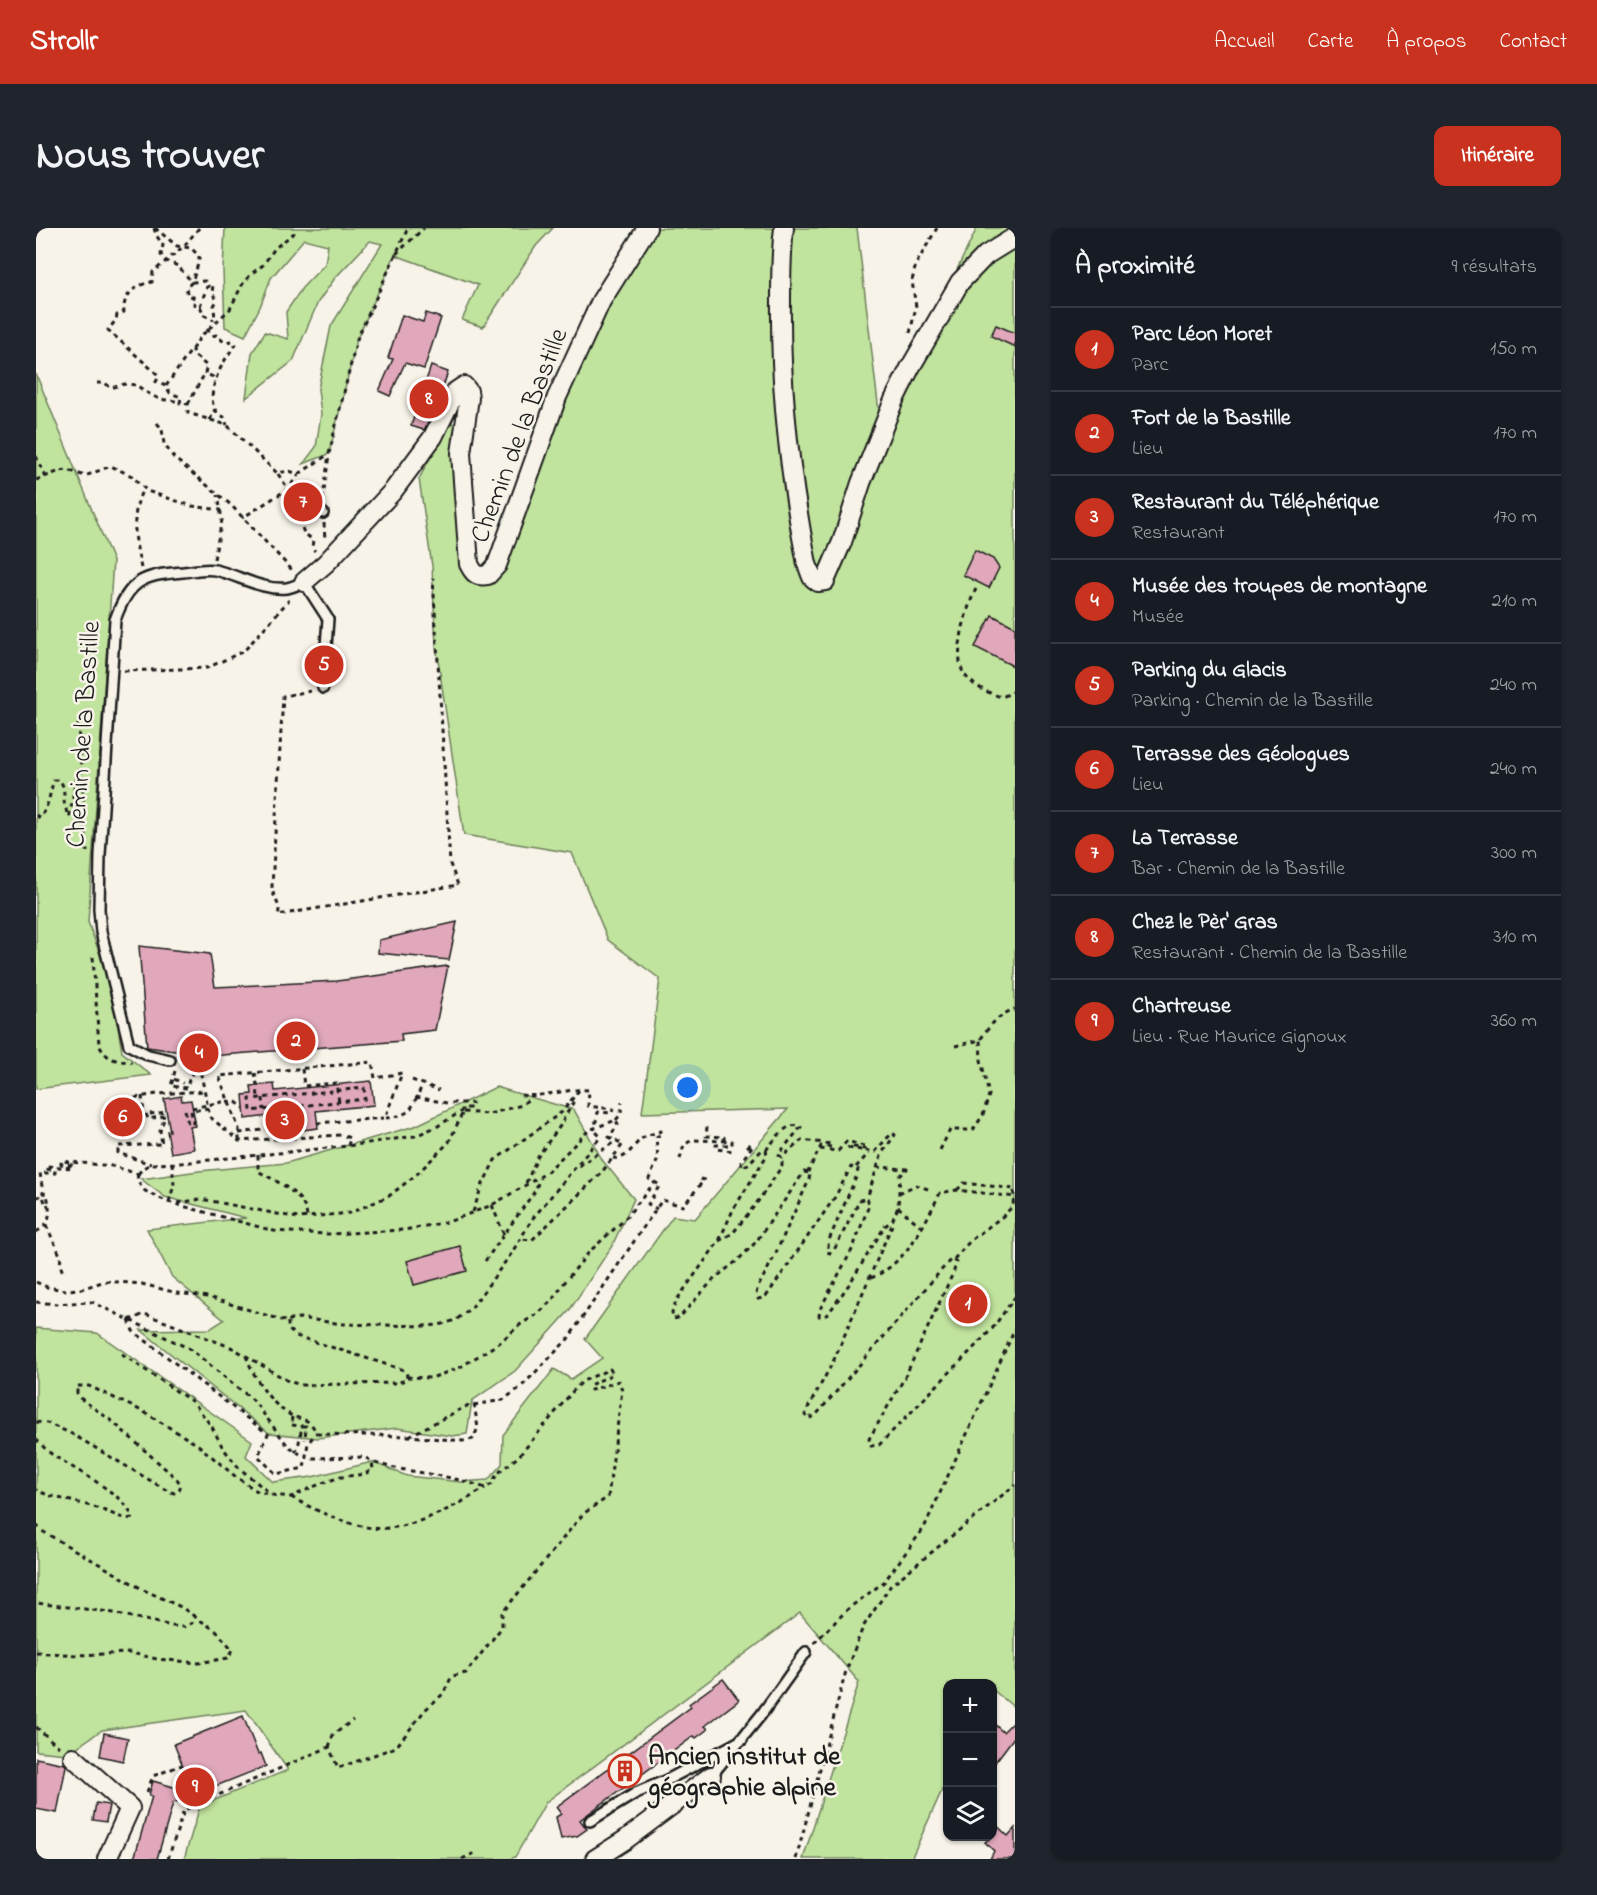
<!DOCTYPE html>
<html lang="fr">
<head>
<meta charset="utf-8">
<style>
  body { margin:0; font-family:"Indie Flower",sans-serif; background:#20242c; color:#f1f3f6 }
  .controls { position:absolute; right:18px; bottom:18px; display:grid; overflow:hidden; border-radius:12px; box-shadow:0 2px 4px #0004 }
  .controls button { width:54px; height:54px; display:grid; place-items:center; padding:0; border:0; border-bottom:2px solid #363941; background:#171b24; color:#f1f3f6; font:30px sans-serif }
  .you { position:absolute; left:652px; top:860px; width:21px; height:21px; margin:-15px; border:4px solid #fff; border-radius:50%; background:#1a73e8; box-shadow:0 0 0 9px #1a73e833 }
  .badge { display:grid; place-items:center; width:39px; height:39px; border-radius:50%; background:#c8321e; color:#fff; font-size:20px; font-weight:700 }
  .pin { position:absolute; translate:-50% -50%; border:3px solid #fff; box-shadow:0 2px 6px #0006 }
  .list { margin:0; padding:0; list-style:none }
  h2 { display:flex; justify-content:space-between; align-items:center; height:78px; margin:0; padding:0 24px; font-size:26px }
  h2 small { font-size:20px; font-weight:400; color:#9ea1a6 }
  .list li { display:grid; grid-template-columns:39px 1fr auto; gap:18px; align-items:center; box-sizing:border-box; height:84px; padding:0 24px; border-top:2px solid #363941 }
  .list b { display:block; font-size:22px; white-space:nowrap }
  .list p { margin:0; font-size:20px; white-space:nowrap; color:#9ea1a6 }
  .list em { font-size:20px; font-style:normal; color:#9ea1a6 }
  .icon { flex:none; width:33px; height:33px; fill:none; stroke:currentColor; stroke-width:2; stroke-linecap:round; stroke-linejoin:round }
  .map { position:relative; flex:none; width:979px; height:1631px; overflow:hidden; border-radius:12px }
  header { display:flex; align-items:center; gap:36px; box-sizing:border-box; height:84px; padding:0 30px; background:#c8321e; color:#fff }
  header strong { font-size:28px }
  nav { display:flex; gap:33px; margin-inline-start:auto; font-size:21px }
  .intro { display:flex; align-items:center; justify-content:space-between; box-sizing:border-box; height:144px; padding:0 36px }
  h1 { margin:0; font-size:42px }
  .button { padding:15px 27px; border-radius:12px; background:#c8321e; color:#fff; font-size:21px; font-weight:700 }
  main { display:flex; gap:36px; padding:0 36px }
  aside { flex:1; background:#171b24; border-radius:12px; box-shadow:0 2px 4px #0004 }
  .map>svg:first-child { display:block }
  .green { fill:#c0e39d; stroke:#6e805c; stroke-width:1.5 }
  .building { fill:#e0a8ba; stroke:#1c1c1c; stroke-width:1.5 }
  .lines { fill:none; stroke-linecap:round; stroke-linejoin:round }
  .lane-casing { stroke:#1c1c1c; stroke-width:14 }
  .street-casing { stroke:#1c1c1c; stroke-width:22 }
  .path { stroke:#1c1c1c; stroke-width:3; stroke-dasharray:4.5 4.5; stroke-linecap:butt }
  .lane { stroke:#f7f3e8; stroke-width:9 }
  .street { stroke:#f7f3e8; stroke-width:18 }
  .path-bridge { stroke:#1c1c1c; stroke-width:3; stroke-dasharray:4.5 4.5; stroke-linecap:butt }
  .labels { text-anchor:middle; stroke-width:5; stroke-linejoin:round; paint-order:stroke }
  .street-label { font-size:27px; fill:#1c1c1c; stroke:#f7f3e8 }
  .poi-label { font-size:27px; font-weight:bold; fill:#1c1c1c; stroke:#f7f3e8; text-anchor:start }
</style>
</head>
<body>
<header>
<strong>Strollr</strong>
<nav><a>Accueil</a><a>Carte</a><a>À propos</a><a>Contact</a></nav>
</header>
<div class="intro"><h1>Nous trouver</h1><a class="button">Itinéraire</a></div>
<main>
<div class="map">
<svg width="979" height="1631" viewBox="0 0 979 1631">
  <rect width="100%" height="100%" fill="#f7f3e8"/>
  <filter id="ink" filterUnits="userSpaceOnUse"><feTurbulence type="fractalNoise" baseFrequency=".0167" numOctaves="2"/><feDisplacementMap in="SourceGraphic" scale="12" xChannelSelector="R" yChannelSelector="G"/><feConvolveMatrix kernelMatrix="1 2 1 2 8 2 1 2 1" color-interpolation-filters="sRGB"/></filter>
  <g filter="url(#ink)">
    <!-- green -->
    <g class="green">
      <path d="M189 0H517L500 18 447 99 426 92 442 57 359 27 321 111 293 226 267 236 280 219 285 186 282 161 295 98 346 16 334 13 299 50 282 74 257 133 210 170 216 125 229 104 252 111 250 84 266 60 289 36 292 17 268 11 235 50 224 79 209 108 189 99 187 42Z"/>
      <path d="M611 0H821L843 184 916 52 941 0H979V1480L957 1462V1456H912L911 1551 875 1631H767L823 1454 764 1385 510 1574 479 1629 474 1631H148L164 1578 252 1542 210 1482 66 1502 31 1526 0 1523V1100L61 1105 216 1213 210 1228 237 1254 276 1249 336 1234 371 1248 425 1254 452 1252 466 1236 467 1207 518 1141 535 1151 566 1130 549 1111 637 988 659 991 752 881 606 885 624 751 572 712 536 625 428 607 400 418 396 338 383 251 411 197 415 195 420 196 434 336 452 347 521 169Z"/>
      <path d="M0 146 77 333 52 694 75 756 86 824 115 847 0 861Z"/>
      <path d="M460 859 538 882 567 933 598 971 576 1018 533 1083 479 1143 436 1173 431 1206 416 1208 361 1200 282 1210 233 1205 105 1102 174 1101 188 1092 136 1049 111 1001 210 990 129 969 105 951 163 943 250 935 379 898Z"/>
    </g>
    <!-- building -->
    <g class="building">
      <path d="M390 85 405 90 388 141 369 135 354 168 343 163 357 131 352 130 366 87 387 94Z"/>
      <path d="M960 97 979 105V119L955 108Z"/>
      <path d="M395 138 412 144 401 176 388 202 375 198Z"/>
      <path d="M939 322 957 331 963 340 953 360 927 347Z"/>
      <path d="M956 387 979 399V439L939 419Z"/>
      <path d="M421 694 413 732 342 725 343 712Z"/>
      <path d="M103 718 174 726 179 759 301 753 412 738 399 802 365 806 366 813 174 828 111 819Z"/>
      <path d="M335 853 338 877 280 883 282 900 235 906 233 888 209 891 207 867 216 866 215 858 238 856 239 863Z"/>
      <path d="M145 868 146 873 155 872 160 898 154 899 158 921 135 925 131 903H134L128 871Z"/>
      <path d="M424 1018 431 1043 378 1057 371 1033Z"/>
      <path d="M687 1451 703 1472 669 1498 672 1501 660 1510 658 1508 544 1592 551 1601 541 1608 525 1611 520 1589 525 1586 520 1579 655 1479 653 1476Z"/>
      <path d="M207 1488 222 1526 225 1525 230 1538 137 1575 121 1631H98L116 1568 113 1567 117 1553 158 1565 138 1516Z"/>
      <path d="M979 1492V1508L957 1537V1495L967 1504Z"/>
      <path d="M68 1505 92 1510 87 1533 64 1528Z"/>
      <path d="M0 1530 29 1536 30 1538 21 1585 0 1581Z"/>
      <path d="M60 1575 73 1577 70 1594 57 1592Z"/>
      <path d="M957 1594 972 1608 979 1600V1631H954L958 1623 949 1614 957 1608Z"/>
    </g>
    <g class="lines">
      <!-- lane casing -->
      <g class="lane-casing">
        <g id="lane">
          <path d="M271 277 287 285"/>
          <path d="M134 832 112 827 93 817 65 704 63 681 64 627 79 392C93 352 107 347 147 344 157 343 170 340 179 342 202 347 227 363 251 360 257 359 263 356 268 354L292 391 287 460"/>
          <path d="M675 1548 725 1487 770 1424"/>
          <path d="M554 1593 600 1565 631 1552 706 1512"/>
        </g>
      </g>
      <!-- street casing -->
      <g class="street-casing">
        <g id="street">
          <path d="M748 0C745 24 745 49 745 73 744 161 754 250 771 336L776 349 782 354 789 353 806 314 825 255 858 172 874 140 924 54 950 27 979 9"/>
          <path d="M268 354 290 335 357 263 397 209 419 164 428 158 432 163 433 170 425 225 433 336C438 346 441 349 452 347L461 337 521 169 565 73 611 0"/>
          <path d="M37 1529 94 1580 71 1631"/>
          <path d="M559 1631 589 1612 675 1548"/>
        </g>
      </g>
      <!-- path -->
      <g class="path">
        <path d="M118 0 120 7 127 17 125 27 130 33 142 38 156 54 150 60 152 67 159 70 158 76 164 78 168 87 178 92"/>
        <path d="M119 0 141 18 155 20 163 28V33L156 54 169 53 171 59 177 57 176 65 181 72 178 78 179 93"/>
        <path d="M163 0 148 18 117 44 116 54C101 56 86 67 88 84L81 87 80 92 72 102 121 146 122 150 120 154 130 158 134 165 145 169 144 175 152 176V185L191 197 241 245 253 243 263 246 252 261 206 290"/>
        <path d="M360 26 388 0"/>
        <path d="M164 78 171 59"/>
        <path d="M171 101 176 108 180 107 188 114 197 113 200 117C187 130 161 178 188 189L191 197"/>
        <path d="M874 105 880 79 876 53 880 36 901 0"/>
        <path d="M156 120 159 128 171 138 169 145 177 149 178 154"/>
        <path d="M61 155H69L75 160 89 156 101 157C105 161 117 169 124 171 131 173 137 171 144 175"/>
        <path d="M130 158 165 108 194 81 206 57 215 46 227 37 239 20 258 5V0"/>
        <path d="M152 176 169 145"/>
        <path d="M174 192 179 181"/>
        <path d="M121 195 126 201 128 216 138 230 195 277 257 343"/>
        <path d="M0 228 10 250"/>
        <path d="M242 246 252 261 258 277"/>
        <path d="M263 246 293 226"/>
        <path d="M0 252 24 243 32 242 49 248 75 238 96 248 111 263 156 278 185 282"/>
        <path d="M287 271 293 226 321 111 372 0"/>
        <path d="M260 283 268 305 277 312 276 320 279 323"/>
        <path d="M288 295 289 313"/>
        <path d="M178 331 186 292 182 267"/>
        <path d="M105 340C99 313 94 287 107 261"/>
        <path d="M940 361C931 378 917 426 927 444 934 457 952 465 966 469L979 463"/>
        <path d="M88 443 171 440 208 423 253 372"/>
        <path d="M275 463 247 468 236 658C236 670 246 676 242 687L422 657 414 636 397 350"/>
        <path d="M42 496 51 624"/>
        <path d="M0 587 4 590C14 576 13 566 18 552H23C31 560 26 568 29 578 30 581 31 584 31 588L34 587 39 555 44 541"/>
        <path d="M57 729 63 817C71 832 80 833 96 834"/>
        <path d="M919 818 944 812C954 797 962 787 979 781"/>
        <path d="M153 836 163 837 174 889 203 913 306 907 314 910 312 918"/>
        <path d="M266 841 268 858 300 855 303 874"/>
        <path d="M139 843 135 858 151 860C153 845 162 842 163 826"/>
        <path d="M219 845C220 849 220 853 221 857L218 856 219 855H221L222 870"/>
        <path d="M138 851 147 855"/>
        <path d="M376 852 403 862"/>
        <path d="M328 860 329 871 215 883 214 871Z"/>
        <path d="M485 867C508 870 530 860 553 862L552 878 577 881 576 885 562 884 558 902"/>
        <path d="M106 868 108 886"/>
        <path d="M380 869 411 875H436V880H426V883"/>
        <path d="M227 870 228 882"/>
        <path d="M81 873 121 866 168 863"/>
        <path d="M191 873 200 874 208 880"/>
        <path d="M149 882 152 896 157 895 155 883 172 880"/>
        <path d="M427 884 453 886 486 877 495 869"/>
        <path d="M110 886 112 891 129 888 124 903 126 916 82 918V925L115 936"/>
        <path d="M87 889 131 884"/>
        <path d="M580 892 585 886 586 874"/>
        <path d="M281 895 348 890"/>
        <path d="M671 899 670 908 688 909V913"/>
        <path d="M203 905 234 901"/>
        <path d="M203 913V901L183 848 336 834 339 850 366 845 349 890C378 888 375 879 387 856"/>
        <path d="M711 919 715 916 717 917 705 934 706 939 712 936 726 922H730L731 927 697 982 683 1013 640 1073 636 1085 637 1091 643 1090 678 1051 702 1032 720 1014 768 944 774 945 773 952 738 1029 721 1061 720 1067 722 1071 727 1070 732 1066 799 969 815 939 822 941 821 947 793 1012 791 1024 794 1025 798 1022 824 972 831 970 833 977 817 1020 784 1081 783 1088H788L792 1086 814 1055 849 998 853 995 856 997 797 1134 772 1180 769 1187 772 1191 780 1187 915 1031 920 1034 918 1043 869 1149 833 1211 835 1218 843 1217 956 1101 979 1069"/>
        <path d="M812 920 839 924 850 911 857 905 859 907 846 925 831 970"/>
        <path d="M784 921 802 923 811 913 831 919 829 921 813 918 812 920"/>
        <path d="M730 922C739 912 751 892 765 899L742 927"/>
        <path d="M904 922 914 902H937L947 887 953 867 945 832 944 812"/>
        <path d="M222 927V943C241 954 269 965 271 989"/>
        <path d="M742 927 746 929 766 912 795 916V919L785 918 772 944"/>
        <path d="M577 930C593 933 597 914 610 908 614 906 620 905 625 903L626 906 620 909 622 931 613 951 624 957 612 976 621 981"/>
        <path d="M644 931 648 917 656 912 696 913V917H680V921L698 923"/>
        <path d="M543 938 581 912"/>
        <path d="M820 939 833 925"/>
        <path d="M841 939 871 941 864 948 862 979 855 996"/>
        <path d="M102 946 101 952 109 963 132 974 238 1003 292 1006 368 1002 412 994 456 977 510 945 553 902 580 892 582 897 573 909 587 916 566 944 496 1012 484 1011"/>
        <path d="M102 946 107 940 115 936 144 935 312 918 379 908 402 898 426 883"/>
        <path d="M490 955 502 928 524 898 539 871"/>
        <path d="M921 962 928 955 979 961"/>
        <path d="M863 965 880 957 895 962"/>
        <path d="M0 969 7 968 10 978 13 977"/>
        <path d="M133 974 138 957 136 935"/>
        <path d="M142 975 165 971 262 990 314 985 353 968 381 946 413 914 427 884"/>
        <path d="M456 977 468 1007"/>
        <path d="M862 979 886 999"/>
        <path d="M437 984 445 960 459 932 526 884 544 861"/>
        <path d="M10 997 25 1029 24 1036 27 1045"/>
        <path d="M0 1004C17 995 14 983 11 966L7 965 4 945H19V942L10 941 11 938 36 940V937L25 936V933L76 938 102 946"/>
        <path d="M683 1013 697 1005 723 972 746 938V929"/>
        <path d="M918 1031 935 1012 967 988 977 978 978 961"/>
        <path d="M449 1033 499 963 504 950"/>
        <path d="M835 1050C870 1036 888 997 904 965L921 962 979 969"/>
        <path d="M0 1054 11 1059 29 1062 45 1061 69 1053 106 1056 141 1065 172 1069 252 1094 255 1091 264 1090 307 1096 388 1098 403 1097 420 1092 436 1079 475 1026 497 990 562 912 564 908 558 902"/>
        <path d="M0 1074 20 1076 56 1074 154 1121 217 1172 252 1218 264 1226"/>
        <path d="M93 1092 109 1086 197 1120 252 1153 265 1157 360 1155 370 1152 371 1147 368 1142 260 1108 252 1101V1094"/>
        <path d="M93 1092 97 1103 232 1206 222 1228 240 1246 268 1240 272 1215 281 1204"/>
        <path d="M86 1126 158 1175 176 1199 187 1220 203 1240 235 1266"/>
        <path d="M210 1128C218 1149 233 1175 253 1186 258 1190 265 1190 271 1193 277 1196 278 1203 284 1206L373 1208 427 1213 437 1211 442 1200 438 1176"/>
        <path d="M371 1149 395 1150 423 1140 463 1115 485 1096 503 1085 517 1071 528 1055 554 1023 588 992 619 954"/>
        <path d="M256 1189 255 1197 266 1198"/>
        <path d="M0 1194 11 1195 36 1206 132 1263 138 1265 143 1262 145 1257 141 1251 77 1194 44 1170 41 1165V1158H53L108 1184 162 1217 200 1249 221 1263 236 1267 255 1269 286 1255 305 1249 329 1246 337 1241 336 1234 329 1229 275 1230"/>
        <path d="M373 1208 431 1178 467 1172 485 1159 532 1111 626 972 647 978 668 952 661 950"/>
        <path d="M0 1211C4 1215 8 1220 13 1224 32 1239 93 1267 96 1290 87 1292 78 1286 69 1283 47 1274 21 1272 0 1262"/>
        <path d="M259 1224 262 1220 266 1198H270L269 1212"/>
        <path d="M255 1269C281 1283 307 1296 337 1300 372 1304 420 1279 449 1260"/>
        <path d="M0 1297 6 1303 108 1362 145 1379 158 1388 156 1395 148 1399 136 1398 73 1384 0 1375"/>
        <path d="M778 1415 813 1380 848 1354 888 1300 979 1101"/>
        <path d="M0 1424 41 1427 95 1425 121 1431 163 1435 192 1430 197 1422 180 1403 158 1388"/>
        <path d="M0 1499 23 1519"/>
        <path d="M293 1519 297 1507 317 1492"/>
        <path d="M111 1564 117 1548 146 1537"/>
        <path d="M132 1631 148 1582 293 1519 302 1540 360 1519 389 1482 407 1466 416 1448 430 1445 466 1399V1385L547 1286 572 1269 586 1162 583 1153 555 1162 554 1157 577 1146 574 1141 547 1153 537 1163 483 1228 461 1246 456 1256 449 1260C411 1245 374 1246 336 1234"/>
        <path d="M426 1631 441 1624"/>
        <path d="M760 1631 810 1443 827 1399 855 1357 979 1257"/>
      </g>
      <!-- lane -->
      <use href="#lane" class="lane"/>
      <!-- street -->
      <use href="#street" class="street"/>
      <!-- path-bridge -->
      <path class="path-bridge" d="M156 880 191 873"/>
    </g>
  </g>
  <!-- icons -->
  <defs>
    <g id="building-ring" transform="scale(1.725)"><circle r="9.5" fill="#f7f3e8" stroke="#c8321e" stroke-width="1.5"/><path d="M-4-6H4V6H1V3H-1V6H-4ZM-2.5-4.3h1.7v1.8h-1.7ZM.8-4.3h1.7v1.8H.8ZM-2.5-1h1.7V.8h-1.7ZM.8-1h1.7V.8H.8Z" fill="#c8321e"/></g>
  </defs>
  <g fill-rule="evenodd">
    <use href="#building-ring" x="589" y="1543"/>
  </g>
  <g class="labels">
    <!-- street labels -->
    <g class="street-label">
      <text transform="translate(482 207) rotate(-69)" y="9">Chemin de la Bastille</text>
      <text transform="translate(46 506) rotate(-86)" y="9">Chemin de la Bastille</text>
    </g>
    <!-- poi labels -->
    <g class="poi-label">
      <text x="612" y="1536">Ancien institut de<tspan x="612" dy="31">géographie alpine</tspan></text>
    </g>
  </g>
</svg>
<div class="controls">
<button>+</button>
<button>−</button>
<button><svg class="icon" aria-label="layers" viewBox="0 0 24 24"><path d="M12 4l9 5-9 5-9-5zM3 14l9 5 9-5"/></svg></button>
</div>
<div class="you"></div>
<div class="pin badge" style="left:932px;top:1076px">1</div>
<div class="pin badge" style="left:260px;top:813px">2</div>
<div class="pin badge" style="left:249px;top:892px">3</div>
<div class="pin badge" style="left:163px;top:825px">4</div>
<div class="pin badge" style="left:288px;top:437px">5</div>
<div class="pin badge" style="left:87px;top:889px">6</div>
<div class="pin badge" style="left:267px;top:274px">7</div>
<div class="pin badge" style="left:393px;top:171px">8</div>
<div class="pin badge" style="left:159px;top:1559px">9</div>
</div>
<aside>
<h2>À proximité<small>9 résultats</small></h2>
<ul class="list">
<li><span class="badge">1</span><div><b>Parc Léon Moret</b><p>Parc</p></div><em>150 m</em></li>
<li><span class="badge">2</span><div><b>Fort de la Bastille</b><p>Lieu</p></div><em>170 m</em></li>
<li><span class="badge">3</span><div><b>Restaurant du Téléphérique</b><p>Restaurant</p></div><em>170 m</em></li>
<li><span class="badge">4</span><div><b>Musée des troupes de montagne</b><p>Musée</p></div><em>210 m</em></li>
<li><span class="badge">5</span><div><b>Parking du Glacis</b><p>Parking · Chemin de la Bastille</p></div><em>240 m</em></li>
<li><span class="badge">6</span><div><b>Terrasse des Géologues</b><p>Lieu</p></div><em>240 m</em></li>
<li><span class="badge">7</span><div><b>La Terrasse</b><p>Bar · Chemin de la Bastille</p></div><em>300 m</em></li>
<li><span class="badge">8</span><div><b>Chez le Pèr' Gras</b><p>Restaurant · Chemin de la Bastille</p></div><em>310 m</em></li>
<li><span class="badge">9</span><div><b>Chartreuse</b><p>Lieu · Rue Maurice Gignoux</p></div><em>360 m</em></li>
</ul>
</aside>
</main>
</body>
</html>
